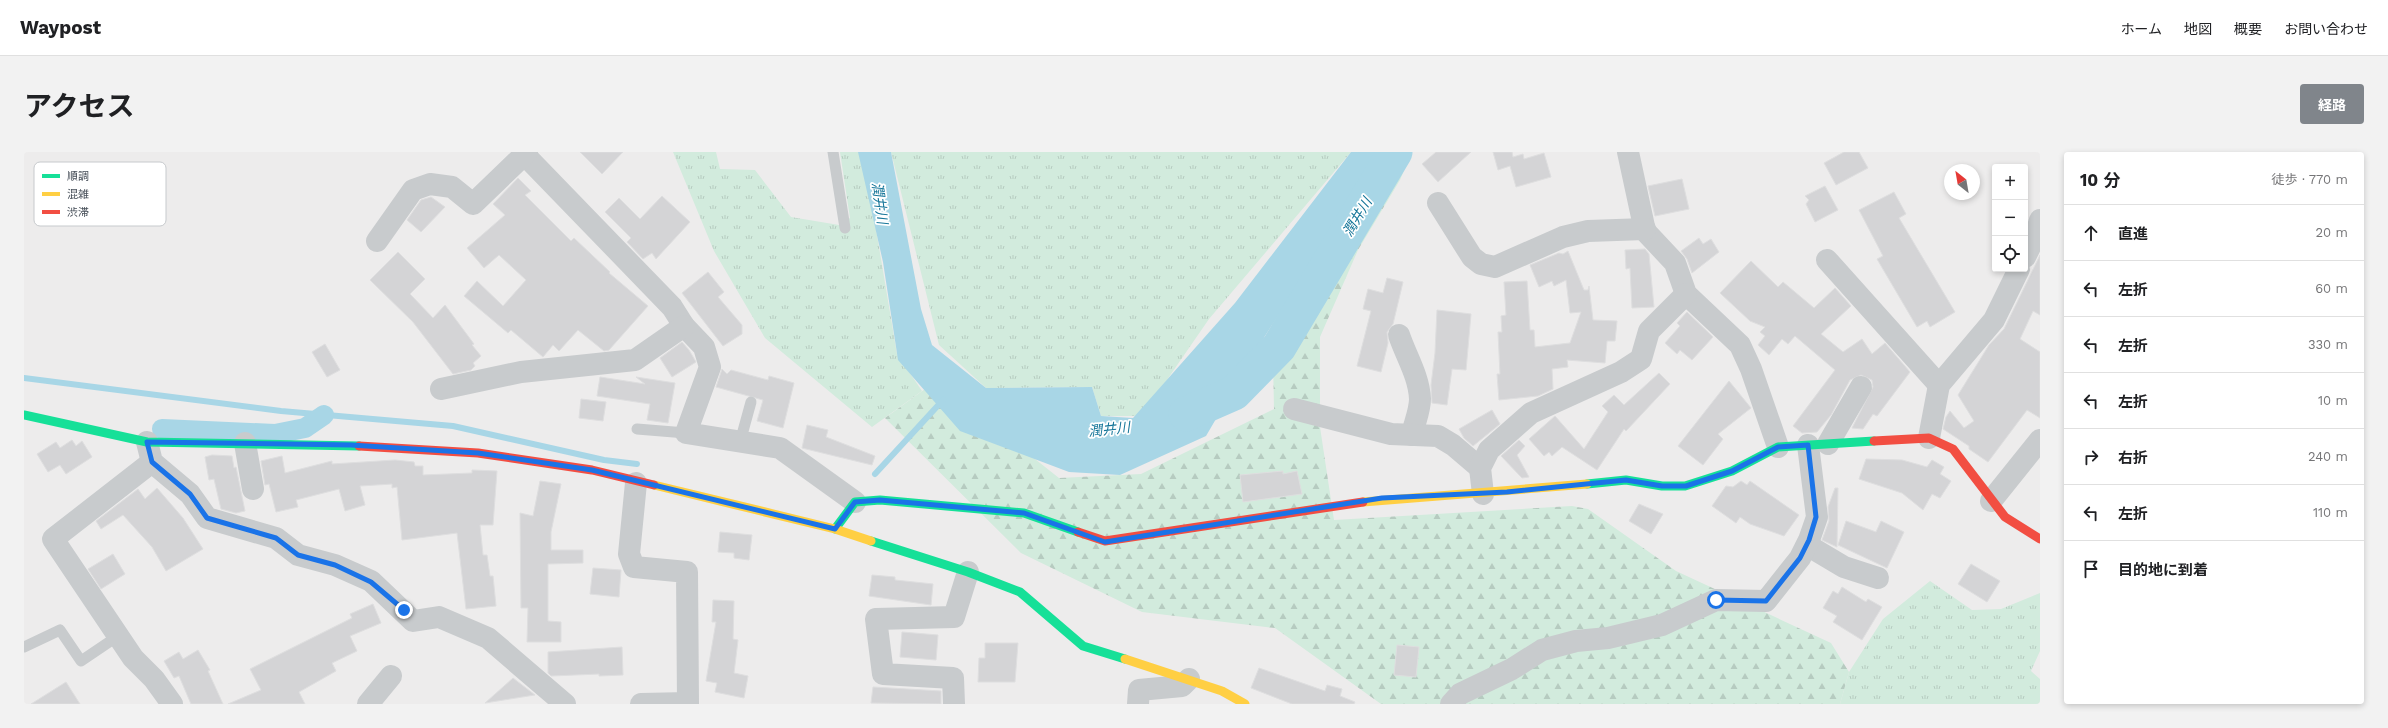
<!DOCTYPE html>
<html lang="ja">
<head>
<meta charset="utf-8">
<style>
  body { margin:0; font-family:"Work Sans","Noto Sans JP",sans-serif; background:#f2f2f2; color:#202124 }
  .controls { position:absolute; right:12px; top:12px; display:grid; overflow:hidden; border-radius:4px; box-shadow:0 2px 6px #0003 }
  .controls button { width:36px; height:36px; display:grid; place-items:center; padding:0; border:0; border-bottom:1px solid #e0e0e0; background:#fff; color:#202124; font:20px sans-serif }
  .compass { position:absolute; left:1920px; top:12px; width:36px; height:36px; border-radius:50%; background:#fff; box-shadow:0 2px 6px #0003; rotate:329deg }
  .stop { position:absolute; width:12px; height:12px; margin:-9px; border:3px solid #1a73e8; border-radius:50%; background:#fff }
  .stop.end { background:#1a73e8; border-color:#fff; box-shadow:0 1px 4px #0008 }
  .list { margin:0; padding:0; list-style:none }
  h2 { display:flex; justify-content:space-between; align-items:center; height:52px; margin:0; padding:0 16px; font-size:17px }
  h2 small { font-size:13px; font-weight:400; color:#757577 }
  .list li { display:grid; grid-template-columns:26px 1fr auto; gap:12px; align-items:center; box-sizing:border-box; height:56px; padding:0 16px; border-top:1px solid #e0e0e0 }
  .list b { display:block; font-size:15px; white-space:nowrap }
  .list em { font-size:13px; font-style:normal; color:#757577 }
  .icon { flex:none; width:22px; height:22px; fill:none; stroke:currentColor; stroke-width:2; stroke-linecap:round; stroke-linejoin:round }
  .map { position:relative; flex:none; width:2016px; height:552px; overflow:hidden; border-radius:4px }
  header { display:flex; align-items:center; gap:24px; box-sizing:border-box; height:56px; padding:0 20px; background:#fff; border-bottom:1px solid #e0e0e0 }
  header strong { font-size:19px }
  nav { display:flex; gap:22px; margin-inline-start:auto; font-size:14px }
  .intro { display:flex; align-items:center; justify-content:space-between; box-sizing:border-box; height:96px; padding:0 24px }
  h1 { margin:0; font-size:28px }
  .button { padding:10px 18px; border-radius:4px; background:#80858b; color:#fff; font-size:14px; font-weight:700 }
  main { display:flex; gap:24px; padding:0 24px }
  aside { flex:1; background:#fff; border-radius:4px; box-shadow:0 2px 6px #0003 }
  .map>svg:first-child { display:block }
  .grass { fill:url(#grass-tufts) }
  .forest { fill:url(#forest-firs) }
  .water { fill:#a8d6e6 }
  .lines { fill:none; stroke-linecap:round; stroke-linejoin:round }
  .stream { stroke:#a8d6e6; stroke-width:6 }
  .canal { stroke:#a8d6e6; stroke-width:20 }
  .river { stroke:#a8d6e6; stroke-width:35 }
  .building { fill:#d4d4d6; stroke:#dededf }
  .lane { stroke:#c8cbcd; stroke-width:11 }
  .street { stroke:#c8cbcd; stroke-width:22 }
  .fast { stroke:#16e098; stroke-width:9 }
  .slow { stroke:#ffcf43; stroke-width:9 }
  .jam { stroke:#f24e42; stroke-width:9 }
  .route { stroke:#1a73e8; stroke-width:5 }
  .labels { text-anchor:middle; stroke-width:3.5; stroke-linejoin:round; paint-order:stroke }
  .water-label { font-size:14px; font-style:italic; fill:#167699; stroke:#fff }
  .key { fill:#fff; stroke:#c7cacd; stroke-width:1 }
  .key-label { font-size:11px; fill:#454d57 }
</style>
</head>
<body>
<header>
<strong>Waypost</strong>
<nav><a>ホーム</a><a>地図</a><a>概要</a><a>お問い合わせ</a></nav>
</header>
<div class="intro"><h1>アクセス</h1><a class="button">経路</a></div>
<main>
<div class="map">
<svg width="2016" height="552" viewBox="0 0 2016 552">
  <defs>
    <pattern id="grass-tufts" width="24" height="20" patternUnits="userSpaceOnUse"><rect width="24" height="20" fill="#d2ebdd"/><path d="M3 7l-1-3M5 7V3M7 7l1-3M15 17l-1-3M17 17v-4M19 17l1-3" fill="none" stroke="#b6cbc0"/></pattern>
    <pattern id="forest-firs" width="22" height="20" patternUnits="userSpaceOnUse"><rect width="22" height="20" fill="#d2ebdd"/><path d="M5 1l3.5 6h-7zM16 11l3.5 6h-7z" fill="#b6cbc0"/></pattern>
  </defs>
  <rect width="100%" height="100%" fill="#edecec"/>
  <!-- grass -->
  <g class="grass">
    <path d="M649 0H692L696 17 731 18 767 65 815 73 826 66 816 0H839L873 202 898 239 848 275 741 186 690 99Z"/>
    <path d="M867 0H1327L1185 167 1118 264H1077L1068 235 962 236 915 193Z"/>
    <path d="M1906 429 1948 458 1977 457 2016 441V499L2007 519 2016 527V552H1816L1825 520 1859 467Z"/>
  </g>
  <!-- forest -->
  <path class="forest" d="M1343 0H1388L1376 28 1334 98 1296 185V275L1310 368 1548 354 1564 357 1652 419 1807 491 1825 520 1816 552H1357L1251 476 1118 460 997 401 861 266 912 229 1035 326 1117 322 1250 257 1248 159Z"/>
  <!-- water -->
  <path class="water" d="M834 0H867L897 157 908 193 962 236 1068 235 1077 264 1109 266 1211 151 1327 0H1358L1234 195 1182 284 1096 323 1045 320 936 279 874 208 859 110Z"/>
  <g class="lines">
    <!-- stream -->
    <g class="stream">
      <path d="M0 226 257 259 429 274 580 308 613 312"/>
      <path d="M851 322 919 248"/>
    </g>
    <!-- canal -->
    <path class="canal" d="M138 277 251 282 281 276 300 263"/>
    <!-- river -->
    <path class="river" d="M1162 262 1210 241 1255 195 1371 0"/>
  </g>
  <!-- building -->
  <g class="building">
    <path d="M556 0H599L578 22Z"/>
    <path d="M1412 0H1447L1414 30 1398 12Z"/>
    <path d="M1469 0H1488L1489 5 1499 2 1500 7 1520 1 1527 25 1492 35 1486 14 1474 18Z"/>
    <path d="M1820 0H1835L1844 16 1812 33 1800 11Z"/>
    <path d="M494 26 507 39 501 43 547 89 550 86 586 120 585 121 624 154 585 198 580 199 554 178 535 199 529 193 519 205 487 178 484 181 440 144 453 129 479 154 502 128 475 103 460 116 443 96 481 63 469 52Z"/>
    <path d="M1658 27 1665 57 1631 64 1624 34Z"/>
    <path d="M1801 34 1814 58 1791 70 1782 52 1785 48 1781 44Z"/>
    <path d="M1870 40 1882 62 1875 66 1931 160 1906 175 1903 169 1893 175 1853 107 1859 104 1835 58Z"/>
    <path d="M638 44 666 70 632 107 628 101 619 107 603 90 607 86 581 60 595 46 616 67Z"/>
    <path d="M407 45 421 55 397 80 383 68 397 48Z"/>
    <path d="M1675 86 1679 92 1687 87 1695 100 1668 121 1663 107 1657 99Z"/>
    <path d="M1621 97 1625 102 1630 155 1608 156 1606 116 1602 117 1601 98Z"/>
    <path d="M1544 99 1560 138H1564L1565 134 1569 168 1593 169 1591 189H1583L1581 211 1543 208 1544 215 1528 217 1529 237 1514 244 1475 248 1473 222H1476L1474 180H1478L1477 164 1482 163 1480 130 1503 129 1506 178H1510L1511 195 1546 191 1557 160 1546 161 1542 128 1530 134 1528 129 1515 135 1506 113 1535 101 1539 102Z"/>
    <path d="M374 100 401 127 386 142 409 166 421 153 450 192 448 193 457 204 449 211 451 214 447 218 429 222 389 170 346 128Z"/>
    <path d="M2016 103V163L2009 159 1996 187 2016 200V266L2003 258 1964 310 1945 297V294L1919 277 1922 265 1926 259 1940 276 1950 269 1934 243 1965 193 1980 177Z"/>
    <path d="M1727 109 1754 135 1759 130 1790 156 1811 136 1827 154 1797 182 1819 200 1838 187 1848 202 1861 191 1886 220 1853 264 1849 262 1839 277 1828 276 1849 235 1848 228 1837 223 1826 228 1807 263 1793 280 1778 281 1769 274 1811 218 1771 184 1764 192 1758 187 1745 203 1734 193 1741 184 1736 180 1741 175 1726 169 1696 141Z"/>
    <path d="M684 120 700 140 694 145 718 173V182L699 194 658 141Z"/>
    <path d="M1363 126 1379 130 1369 172 1363 180 1364 191 1357 220 1333 214 1347 159 1339 157 1344 137 1359 141Z"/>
    <path d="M1413 158 1447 162 1442 218 1428 217 1423 253 1408 251 1407 233 1411 201Z"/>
    <path d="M1663 160 1689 185 1668 208 1656 198 1653 202 1641 191 1656 174 1653 171Z"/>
    <path d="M658 190 665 198 672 210 648 225 636 206Z"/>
    <path d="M301 192 316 218 303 225 288 200Z"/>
    <path d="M698 217 703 222 707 218 744 228 745 224 770 231 759 276 733 269 739 248 692 235Z"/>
    <path d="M1635 221 1646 232 1602 279 1600 277 1573 318 1538 295 1528 304 1525 300 1520 304 1505 287 1531 264 1560 297 1584 260 1578 254 1590 243 1600 253Z"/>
    <path d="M576 225 621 232 612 225 651 231 644 271 623 268 626 252 573 244Z"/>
    <path d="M1705 229 1727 256 1694 282 1699 287 1679 313 1654 294Z"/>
    <path d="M557 247 582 250 579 269 555 266Z"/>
    <path d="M1468 258 1476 272 1449 294 1440 286 1435 277Z"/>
    <path d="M783 273 804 278 802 285 851 304 848 313 778 296Z"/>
    <path d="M48 288 52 294 58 289 68 305 42 322 36 313 24 320 13 302 32 290 36 296Z"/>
    <path d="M1495 288 1501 294 1493 303 1505 325 1498 326 1477 304Z"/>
    <path d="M188 303 208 304 210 316 212 315 221 359 212 361 197 357 190 327 185 328 181 305Z"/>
    <path d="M258 304 261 321 308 309V312L371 308 390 310 391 314H399V323L448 321V318L473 319 469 373H456L459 403H463L466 424H469L472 454 442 457 433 381 378 388 373 335 368 336V332L336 334 341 353 321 359 315 337 272 348 274 355 252 360 245 332 241 333 237 309Z"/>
    <path d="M1842 307 1878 308 1903 315 1908 308 1920 315 1916 322 1927 329 1916 346 1908 342 1899 358 1878 341 1835 327Z"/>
    <path d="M1259 319V322L1273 319 1278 342 1219 350 1216 323Z"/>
    <path d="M516 329 537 332 527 380V398H559V411L524 412V469L537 470V490H503L504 456H497L496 361 509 364Z"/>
    <path d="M1717 329 1723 333 1726 329 1775 363 1760 384 1726 372 1716 365 1712 371 1688 354 1702 334 1709 335Z"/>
    <path d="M133 336 159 366 179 397 142 419 128 395 99 363 77 377 72 369 114 337 121 347Z"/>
    <path d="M1811 336H1814L1813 395 1798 388 1805 369 1804 355Z"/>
    <path d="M1615 352 1639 362 1627 382 1605 369Z"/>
    <path d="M1822 369 1852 380 1857 369 1880 380 1863 416 1814 393Z"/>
    <path d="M696 380 728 383 725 408 710 406V401L694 400Z"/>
    <path d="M89 402 101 422 77 437 64 417Z"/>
    <path d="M1947 412 1976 429 1963 450 1934 432Z"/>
    <path d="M569 416 597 418 595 445 566 442Z"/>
    <path d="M848 423 871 425V428L909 432 907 453 845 444Z"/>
    <path d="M1818 435 1842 450 1844 447 1858 455 1838 488 1809 470 1813 464 1799 456 1809 439 1814 442Z"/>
    <path d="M689 448 710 449 709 487 714 488 710 521 724 524 720 546 691 540 693 531 682 529 692 470H688Z"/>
    <path d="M349 452 357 471 326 484 333 499 308 511 312 519 275 540 281 552H204L237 538 226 517 328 466 326 462Z"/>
    <path d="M878 480 914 483 912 508 876 505Z"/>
    <path d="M961 491H994L991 530H954L955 506H961Z"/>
    <path d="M1373 493 1395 495 1392 525 1370 523Z"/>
    <path d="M598 495 599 523 575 524V522L527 524 524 521V500Z"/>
    <path d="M174 498 186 518 184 519 199 552H167L155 524 150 526 140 509 155 500 159 507Z"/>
    <path d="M1235 516 1301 539 1303 533 1318 537 1316 544 1331 550 1330 552H1268L1227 536Z"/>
    <path d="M489 526 511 543 461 551Z"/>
    <path d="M42 530 56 552H7Z"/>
    <path d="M849 535 917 539V552L847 551Z"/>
  </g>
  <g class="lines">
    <!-- lane -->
    <g class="lane">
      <path d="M809 0 821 76"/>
      <path d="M613 277 662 281"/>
      <path d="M716 290 727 250"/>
      <path d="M0 495 36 478 57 509 94 484"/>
    </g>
    <!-- street -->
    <g class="street">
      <path d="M498 0 648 155 660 174 680 195 686 215 662 281 756 296 831 350"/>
      <path d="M1604 0 1621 79 1651 111 1662 142 1716 193 1727 217 1754 295"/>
      <path d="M1414 51 1448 105 1457 112 1471 115 1539 85 1564 79 1621 77"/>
      <path d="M353 89 389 38 406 32 428 35 449 52 503 0"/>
      <path d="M2001 105 2011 85 2016 68"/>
      <path d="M1803 108 1915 233"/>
      <path d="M1375 183C1382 204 1395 224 1396 247 1396 259 1390 272 1388 283"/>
      <path d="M417 237 497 220 611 208 660 174"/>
      <path d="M1270 257 1367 282 1414 284 1429 293 1456 316"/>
      <path d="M1905 286 1915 233 1970 168 1995 117"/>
      <path d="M123 290 128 310 166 342 183 366 252 386 274 403 311 413 347 429 389 469 415 465 464 486 541 552"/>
      <path d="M221 291 229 337"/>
      <path d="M1804 292 1837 235"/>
      <path d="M128 310 29 387 109 506 130 527 148 552"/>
      <path d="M612 331 605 402 610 415 663 420 664 551 617 552"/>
      <path d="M1459 342 1456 316 1465 298 1507 261 1597 220 1617 207 1625 179 1662 142"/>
      <path d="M1967 349 2016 288"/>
      <path d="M1783 393 1820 415 1854 426"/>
      <path d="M344 552 367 524"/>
      <path d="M930 552 929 526 859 522 852 467 930 465 944 420"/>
      <path d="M1114 552 1115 538 1158 534 1165 527"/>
      <path d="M1427 552 1436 542 1488 517 1518 498 1552 489 1584 486 1638 473 1692 448 1742 449 1776 406 1785 388 1793 365 1784 293"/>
    </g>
    <!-- fast -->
    <g class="fast">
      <path d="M0 263 123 290 335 294"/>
      <path d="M1563 332 1602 328 1638 334H1661L1708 319 1754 295 1850 289"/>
      <path d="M811 377 831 350 856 348 1000 361 1054 380"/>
      <path d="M847 389 944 420 996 440 1059 494 1101 507"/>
    </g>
    <!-- slow -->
    <g class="slow">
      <path d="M630 333 811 377 847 389"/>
      <path d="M1339 350 1563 332"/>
      <path d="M1101 507 1198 539 1221 552"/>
    </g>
    <!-- jam -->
    <g class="jam">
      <path d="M1850 289 1905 286 1929 297 1981 365 2016 387"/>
      <path d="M335 294 454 301 568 318 630 333"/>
      <path d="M1054 380 1081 389 1339 350"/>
    </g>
  </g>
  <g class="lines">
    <!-- route -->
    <path class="route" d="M380 458 347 430 311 413 274 403 252 386 183 366 166 342 128 310 123 290 327 293 454 301 568 318 811 377 831 350 856 348 1000 361 1081 390 1358 346 1483 340 1602 328 1638 334H1662L1708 319 1754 295 1784 293 1792 365 1785 388 1776 406 1742 449 1692 448"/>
  </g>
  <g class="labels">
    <!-- water labels -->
    <g class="water-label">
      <text transform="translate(856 51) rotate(82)" y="5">潤井川</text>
      <text transform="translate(1333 65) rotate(-59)" y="5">潤井川</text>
      <text transform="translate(1085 277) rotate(-6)" y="5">潤井川</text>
    </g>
  </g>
  <!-- legend -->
  <rect x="10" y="10" width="132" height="64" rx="6" class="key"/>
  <rect x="18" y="22" width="18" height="4" fill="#16e098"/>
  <rect x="18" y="40" width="18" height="4" fill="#ffcf43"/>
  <rect x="18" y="58" width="18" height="4" fill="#f24e42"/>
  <g class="key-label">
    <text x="43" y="28">順調</text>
    <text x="43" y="46">混雑</text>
    <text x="43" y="64">渋滞</text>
  </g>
</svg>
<div class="controls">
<button>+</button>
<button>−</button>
<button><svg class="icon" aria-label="locate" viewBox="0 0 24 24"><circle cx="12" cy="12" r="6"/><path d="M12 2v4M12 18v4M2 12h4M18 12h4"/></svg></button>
</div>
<svg class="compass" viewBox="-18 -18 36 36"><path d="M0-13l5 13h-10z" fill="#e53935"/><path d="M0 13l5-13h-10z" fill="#757577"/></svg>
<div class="stop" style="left:1692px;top:448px"></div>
<div class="stop end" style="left:380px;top:458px"></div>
</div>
<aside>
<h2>10 分<small>徒歩 · 770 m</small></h2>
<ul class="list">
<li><svg class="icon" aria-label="ahead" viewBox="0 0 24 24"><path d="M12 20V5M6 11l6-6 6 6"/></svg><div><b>直進</b></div><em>20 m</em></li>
<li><svg class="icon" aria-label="left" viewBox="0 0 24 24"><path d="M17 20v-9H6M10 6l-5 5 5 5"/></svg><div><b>左折</b></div><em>60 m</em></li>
<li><svg class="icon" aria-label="left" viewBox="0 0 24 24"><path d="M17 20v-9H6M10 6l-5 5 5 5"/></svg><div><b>左折</b></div><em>330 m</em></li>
<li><svg class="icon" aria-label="left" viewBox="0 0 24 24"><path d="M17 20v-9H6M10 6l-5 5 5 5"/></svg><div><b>左折</b></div><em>10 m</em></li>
<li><svg class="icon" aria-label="right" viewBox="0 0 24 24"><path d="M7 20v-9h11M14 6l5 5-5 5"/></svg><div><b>右折</b></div><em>240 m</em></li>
<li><svg class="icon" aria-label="left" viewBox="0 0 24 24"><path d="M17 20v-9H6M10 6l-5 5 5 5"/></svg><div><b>左折</b></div><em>110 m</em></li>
<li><svg class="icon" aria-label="arrive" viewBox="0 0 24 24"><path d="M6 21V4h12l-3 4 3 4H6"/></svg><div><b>目的地に到着</b></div></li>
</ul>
</aside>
</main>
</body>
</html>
